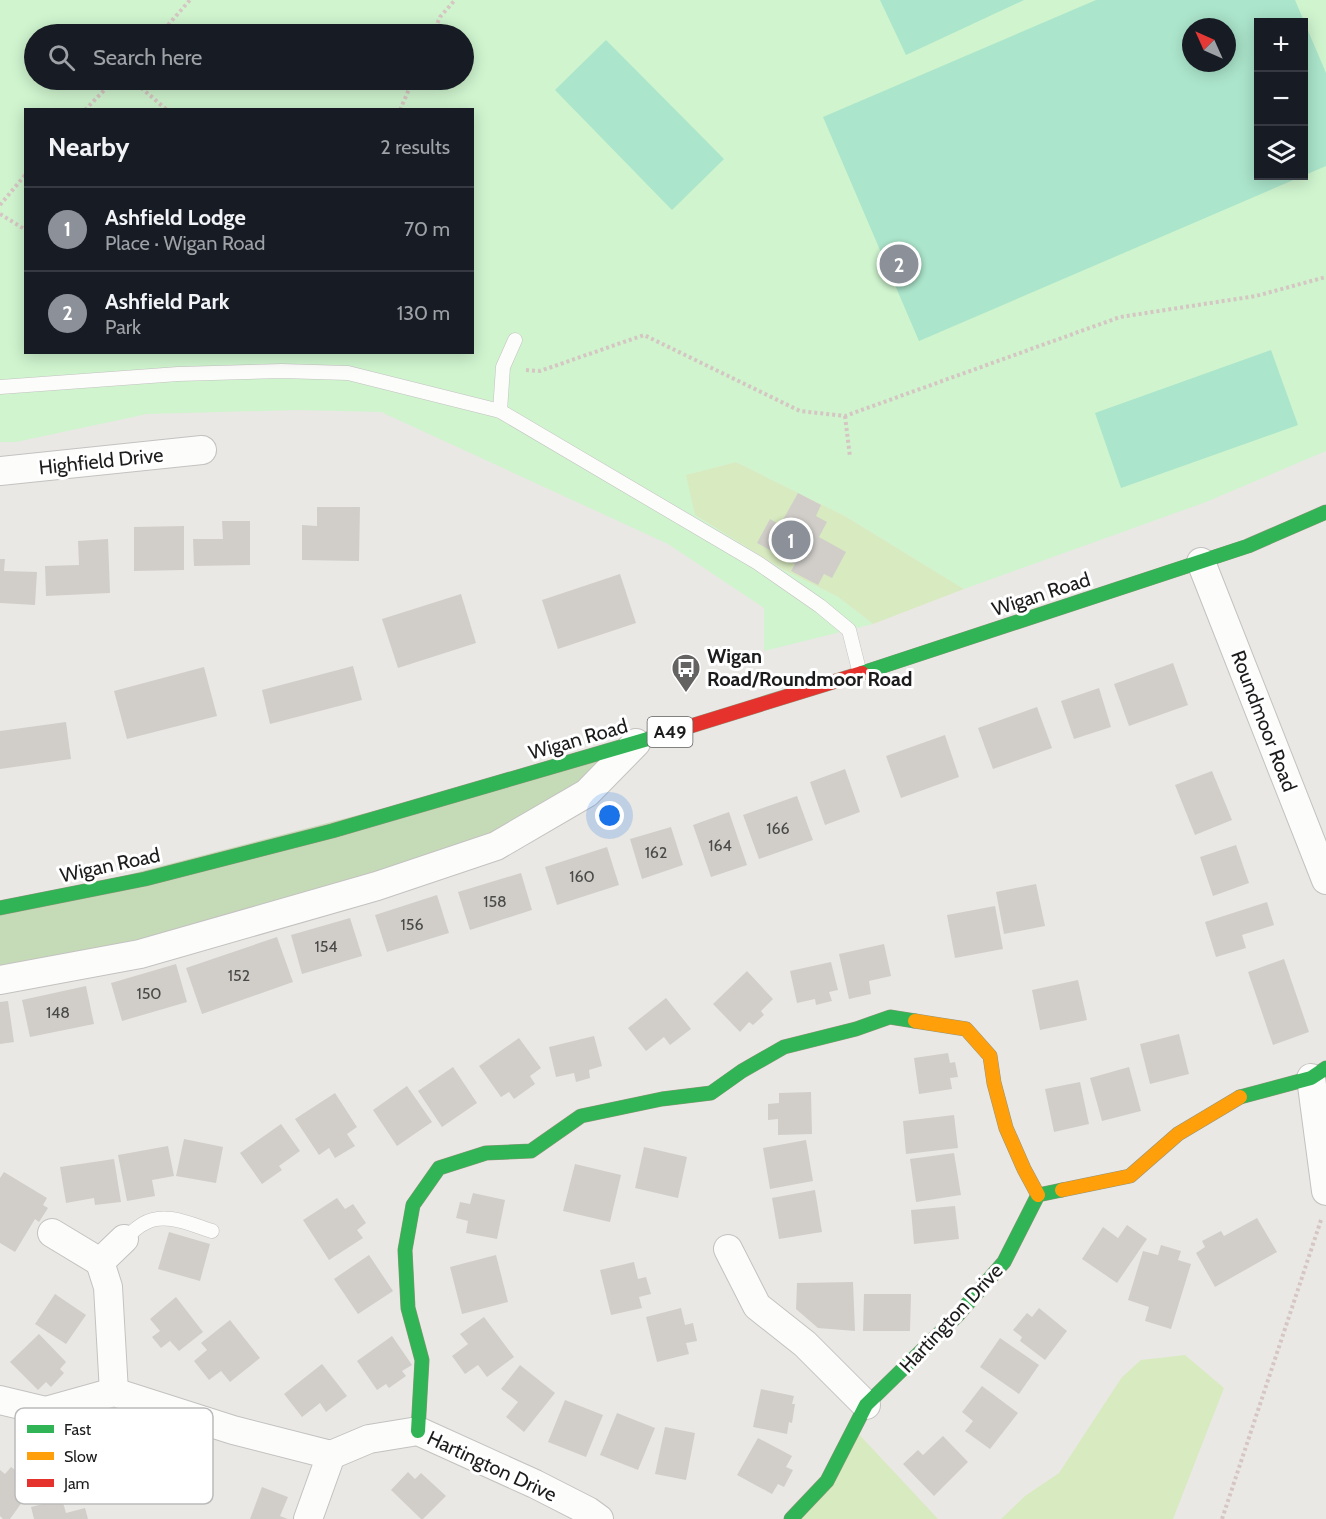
<!DOCTYPE html>
<html lang="en">
<head>
<meta charset="utf-8">
<style>
  body { margin:0; font-family:Cabin,sans-serif; background:#20242c; color:#f1f3f6 }
  .controls { position:absolute; right:18px; top:18px; display:grid; overflow:hidden; border-radius:0px; box-shadow:0 3px 15px #0003 }
  .controls button { width:54px; height:54px; display:grid; place-items:center; padding:0; border:0; border-bottom:2px solid #363941; background:#171b24; color:#f1f3f6; font:30px sans-serif }
  .compass { position:absolute; left:1182px; top:18px; width:54px; height:54px; border-radius:50%; background:#171b24; box-shadow:0 3px 15px #0003; rotate:315deg }
  .you { position:absolute; left:610px; top:816px; width:21px; height:21px; margin:-15px; border:4px solid #fff; border-radius:50%; background:#1a73e8; box-shadow:0 0 0 9px #1a73e833 }
  .badge { display:grid; place-items:center; width:39px; height:39px; border-radius:50%; background:#8c9099; color:#fff; font-size:20px; font-weight:700 }
  .pin { position:absolute; translate:-50% -50%; border:3px solid #fff; box-shadow:0 2px 6px #0006 }
  .list { margin:0; padding:0; list-style:none }
  h2 { display:flex; justify-content:space-between; align-items:center; height:78px; margin:0; padding:0 24px; font-size:26px }
  h2 small { font-size:20px; font-weight:400; color:#9ea1a6 }
  .list li { display:grid; grid-template-columns:39px 1fr auto; gap:18px; align-items:center; box-sizing:border-box; height:84px; padding:0 24px; border-top:2px solid #363941 }
  .list b { display:block; font-size:22px; white-space:nowrap }
  .list p { margin:0; font-size:20px; white-space:nowrap; color:#9ea1a6 }
  .list em { font-size:20px; font-style:normal; color:#9ea1a6 }
  .icon { flex:none; width:33px; height:33px; fill:none; stroke:currentColor; stroke-width:2; stroke-linecap:round; stroke-linejoin:round }
  .map { position:relative; flex:none; width:1326px; height:1519px; overflow:hidden }
  .search { position:absolute; background:#171b24; box-shadow:0 3px 15px #0003; left:24px; top:24px; width:450px; height:66px; display:flex; align-items:center; gap:15px; box-sizing:border-box; padding:0 21px; border-radius:33px; color:#9ea1a6; font-size:22px }
  .panel { position:absolute; background:#171b24; box-shadow:0 3px 15px #0003; left:24px; top:108px; width:450px; height:246px; border-radius:0px }
  .map>svg:first-child { display:block }
  .grass { fill:#d8eac0 }
  .forest { fill:#c5dbb7 }
  .park { fill:#cff4ce; fill-rule:evenodd }
  .pitch { fill:#abe5cb; fill-rule:evenodd }
  .building { fill:#d1ceca }
  .lines { fill:none; stroke-linecap:round; stroke-linejoin:round }
  .lane-casing { stroke:#c3c2c0; stroke-width:15 }
  .street-casing { stroke:#c3c2c0; stroke-width:30 }
  .fast-casing { stroke:#93947c; stroke-width:15 }
  .slow-casing { stroke:#93947c; stroke-width:15 }
  .jam-casing { stroke:#93947c; stroke-width:15 }
  .path { stroke:#d6c6c3; stroke-width:4; stroke-dasharray:3 3; stroke-linecap:butt }
  .lane { stroke:#fcfcfb; stroke-width:14 }
  .street { stroke:#fcfcfb; stroke-width:28 }
  .fast { stroke:#30b455; stroke-width:14 }
  .slow { stroke:#ff9f0a; stroke-width:14 }
  .jam { stroke:#e5322d; stroke-width:14 }
  .labels { text-anchor:middle; stroke-width:6; stroke-linejoin:round; paint-order:stroke }
  .number-label { font-size:16px; fill:#4a4a48 }
  .shield { fill:#fff; stroke:#606060; stroke-width:1.5 }
  .shield-label { font-size:18px; font-weight:bold; fill:#1c1c1c }
  .street-label { font-size:20px; fill:#1c1c1c; stroke:#fff }
  .poi-label { font-size:20px; font-weight:bold; fill:#1c1c1c; stroke:#fff; text-anchor:start }
  .key { fill:#fff; stroke:#bbb; stroke-width:1.5 }
  .key-label { font-size:16px; fill:#1c1c1c }
</style>
</head>
<body>
<div class="map">
<svg width="1326" height="1519" viewBox="0 0 1326 1519">
  <rect width="100%" height="100%" fill="#eae8e4"/>
  <!-- grass -->
  <g class="grass">
    <path d="M736 462 845 516 964 589 873 624 838 597 782 569 695 515 685 475Z"/>
    <path d="M1185 1355 1224 1388 1173 1519H1001L1025 1496 1059 1473 1122 1377 1141 1360Z"/>
    <path d="M854 1429 938 1519H792Z"/>
  </g>
  <!-- forest -->
  <path class="forest" d="M636 743 496 846 0 980V908Z"/>
  <!-- park -->
  <path class="park" d="M0 0H1326V451L1206 502 964 589 845 516 736 462 686 475 695 515 782 569 838 597 873 624 764 651V608L668 544 381 412 298 410 147 414 16 442H0ZM1258 22H1304V176H1258ZM1191 27H1227V63H1191ZM34 34H464V80H34ZM26 110H472V352H26Z"/>
  <!-- pitch -->
  <g class="pitch">
    <path d="M880 0H1024L906 55Z"/>
    <path d="M1096 0H1295L1326 73V166L919 341 823 117ZM1304 22V176H1258V22ZM1191 27H1227V63H1191Z"/>
    <path d="M606 40 724 159 672 210 555 90Z"/>
    <path d="M1271 350 1298 425 1121 488 1095 413Z"/>
  </g>
  <!-- building -->
  <g class="building">
    <path d="M798 493 821 505 816 516 827 522 819 537 846 552 832 578 824 574 818 585 791 571 795 564 757 543 770 519 780 525Z"/>
    <path d="M317 507H360L359 561 302 560V525L317 526Z"/>
    <path d="M222 521H250V565L194 566 193 539H223Z"/>
    <path d="M184 526V570L134 571V527Z"/>
    <path d="M108 539 110 593 46 596 45 566 79 565 78 541Z"/>
    <path d="M0 559H5L4 571 37 572 35 605 0 603Z"/>
    <path d="M620 574 636 623 558 649 542 600Z"/>
    <path d="M461 594 476 643 398 668 382 619Z"/>
    <path d="M1173 663 1188 705 1129 726 1114 684Z"/>
    <path d="M353 666 362 700 270 724 262 690Z"/>
    <path d="M204 667 217 716 127 739 114 691Z"/>
    <path d="M1099 688 1111 727 1074 739 1061 701Z"/>
    <path d="M1037 707 1052 748 993 769 978 728Z"/>
    <path d="M66 722 71 759 0 769V731Z"/>
    <path d="M945 735 959 777 901 798 886 756Z"/>
    <path d="M845 769 860 812 825 825 810 782Z"/>
    <path d="M1212 771 1232 820 1195 835 1175 785Z"/>
    <path d="M797 796 813 840 759 859 743 815Z"/>
    <path d="M729 812 747 865 711 877 693 825Z"/>
    <path d="M671 827 683 865 642 879 630 839Z"/>
    <path d="M1236 845 1249 883 1213 896 1200 857Z"/>
    <path d="M607 847 619 885 557 905 545 867Z"/>
    <path d="M521 873 532 910 470 930 458 892Z"/>
    <path d="M1036 884 1045 926 1004 934 996 892Z"/>
    <path d="M437 895 449 933 387 952 375 915Z"/>
    <path d="M1267 902 1274 925 1242 935 1246 948 1216 957 1205 922Z"/>
    <path d="M995 906 1003 949 955 958 947 915Z"/>
    <path d="M350 918 362 956 302 974 291 935Z"/>
    <path d="M277 937 293 982 202 1014 186 968Z"/>
    <path d="M884 944 891 976 869 981 871 994 849 999 839 954Z"/>
    <path d="M1284 959 1309 1032 1273 1045 1248 972Z"/>
    <path d="M831 962 838 990 829 992 832 1001 816 1005 815 999 797 1003 790 971Z"/>
    <path d="M176 964 187 1002 122 1021 111 983Z"/>
    <path d="M747 971 773 999 761 1011 764 1015 753 1025 749 1022 740 1032 713 1004Z"/>
    <path d="M1078 980 1087 1020 1040 1030 1032 990Z"/>
    <path d="M86 986 94 1024 30 1037 22 1000Z"/>
    <path d="M666 998 691 1029 670 1045 664 1037 646 1051 628 1028Z"/>
    <path d="M8 1001 14 1042 0 1044V1002Z"/>
    <path d="M1179 1034 1189 1074 1150 1084 1140 1044Z"/>
    <path d="M594 1036 602 1066 589 1070 590 1078 576 1082 574 1073 556 1077 549 1047Z"/>
    <path d="M519 1038 541 1068 530 1076 535 1084 514 1099 509 1092 501 1097 479 1066Z"/>
    <path d="M948 1053 950 1063 955 1062 958 1077 950 1078 952 1089 919 1094 914 1058Z"/>
    <path d="M453 1067 477 1103 442 1127 418 1091Z"/>
    <path d="M1129 1067 1141 1111 1102 1121 1090 1078Z"/>
    <path d="M1080 1082 1089 1124 1054 1132 1045 1089Z"/>
    <path d="M407 1086 432 1122 397 1146 373 1110Z"/>
    <path d="M811 1092 812 1134 778 1135V1119L768 1120V1104L779 1103V1093Z"/>
    <path d="M335 1093 357 1127 347 1134 355 1146 335 1158 329 1148 319 1155 295 1119Z"/>
    <path d="M954 1115 958 1148 906 1154 903 1121Z"/>
    <path d="M281 1124 300 1151 279 1166 282 1170 262 1184 240 1153Z"/>
    <path d="M184 1139 223 1147 216 1183 176 1176Z"/>
    <path d="M806 1140 813 1181 770 1189 763 1148Z"/>
    <path d="M168 1146 174 1176 152 1180 155 1196 127 1201 118 1155Z"/>
    <path d="M644 1147 687 1157 678 1198 635 1188Z"/>
    <path d="M954 1153 961 1195 916 1202 910 1159Z"/>
    <path d="M114 1159 121 1202 95 1205 94 1198 66 1203 60 1167Z"/>
    <path d="M575 1164 621 1175 610 1222 563 1211Z"/>
    <path d="M4 1172 47 1198 43 1205 48 1208 39 1222 35 1219 15 1252 0 1243V1178Z"/>
    <path d="M815 1190 822 1232 779 1239 772 1198Z"/>
    <path d="M473 1193 505 1200 497 1239 466 1233 468 1221 456 1218 460 1202 470 1204Z"/>
    <path d="M337 1198 345 1209 353 1204 366 1223 357 1230 363 1238 329 1260 303 1220Z"/>
    <path d="M955 1206 959 1239 914 1244 911 1210Z"/>
    <path d="M1257 1218 1277 1252 1215 1287 1196 1253 1205 1247 1202 1241 1221 1231 1224 1236Z"/>
    <path d="M1127 1225 1147 1239 1117 1283 1082 1259 1103 1227 1118 1238Z"/>
    <path d="M169 1232 210 1244 200 1281 158 1269Z"/>
    <path d="M1161 1245 1181 1251 1178 1260 1191 1264 1171 1329 1145 1321 1149 1307 1128 1300 1143 1251 1158 1255Z"/>
    <path d="M369 1255 393 1291 358 1314 334 1279Z"/>
    <path d="M496 1255 508 1302 462 1314 450 1267Z"/>
    <path d="M634 1262 638 1279 646 1277 651 1294 639 1297 642 1308 611 1315 600 1270Z"/>
    <path d="M853 1282 855 1331 818 1328 796 1309 797 1283Z"/>
    <path d="M55 1294 86 1315 66 1344 35 1324Z"/>
    <path d="M864 1294H911L910 1331H863Z"/>
    <path d="M176 1297 203 1332 179 1351 170 1341 161 1348 152 1337 160 1331 150 1319Z"/>
    <path d="M681 1308 685 1325 693 1323 697 1341 686 1343 689 1354 657 1362 646 1317Z"/>
    <path d="M1039 1308 1067 1331 1045 1360 1020 1341 1022 1337 1013 1330 1027 1313 1032 1317Z"/>
    <path d="M484 1317 514 1357 487 1377 478 1365 465 1374 452 1356 468 1344 460 1334Z"/>
    <path d="M230 1320 260 1358 230 1382 221 1371 209 1380 194 1361 207 1350 201 1343Z"/>
    <path d="M39 1334 66 1362 60 1369 64 1373 51 1387 46 1382 38 1390 10 1362Z"/>
    <path d="M392 1336 412 1365 402 1371 406 1376 389 1388 386 1384 377 1390 357 1361Z"/>
    <path d="M1000 1338 1039 1365 1019 1394 980 1367Z"/>
    <path d="M322 1364 347 1396 326 1412 320 1403 302 1417 284 1394Z"/>
    <path d="M520 1365 555 1393 524 1432 506 1417 518 1402 501 1389Z"/>
    <path d="M982 1386 1018 1413 990 1449 965 1431 973 1421 962 1412Z"/>
    <path d="M761 1389 794 1396 792 1404H795L792 1423 789 1422 787 1434 753 1427Z"/>
    <path d="M565 1400 603 1415 586 1457 548 1442Z"/>
    <path d="M617 1413 655 1428 638 1470 600 1455Z"/>
    <path d="M665 1427 695 1433 686 1480 655 1474Z"/>
    <path d="M943 1436 968 1462 934 1496 903 1464 918 1450 923 1455Z"/>
    <path d="M758 1438 792 1456 786 1467 793 1470 784 1487 778 1484 772 1494 737 1475Z"/>
    <path d="M11 1467 23 1476 18 1482 30 1491 10 1519H3L0 1516V1470L5 1474Z"/>
    <path d="M408 1472 415 1479 421 1473 446 1496 423 1519H421L391 1490Z"/>
    <path d="M262 1487 288 1497 280 1516 288 1519H250Z"/>
    <path d="M62 1499 66 1513 85 1508 88 1519H34L31 1507Z"/>
  </g>
  <g class="lines">
    <!-- lane casing -->
    <g class="lane-casing">
      <g id="lane">
        <path d="M0 387 178 374 282 371 348 373 500 411 758 563 820 606 849 630 860 674"/>
        <path d="M500 411 503 367 515 340"/>
        <path d="M124 1239C130 1234 136 1228 143 1224 164 1211 190 1224 212 1231"/>
      </g>
    </g>
    <!-- street casing -->
    <g class="street-casing">
      <g id="street">
        <path d="M0 471 202 450"/>
        <path d="M1201 562 1326 880"/>
        <path d="M0 980 140 954 377 886 496 846 587 793 636 743"/>
        <path d="M1311 1078 1326 1191"/>
        <path d="M52 1233 100 1262 124 1239"/>
        <path d="M728 1249 757 1306 805 1344 866 1405"/>
        <path d="M100 1262 108 1287 114 1392"/>
        <path d="M0 1400 46 1411 114 1392 233 1430 331 1455 369 1439 418 1431 535 1484 588 1511 599 1519"/>
        <path d="M308 1519 331 1455"/>
      </g>
    </g>
    <!-- fast casing -->
    <g class="fast-casing">
      <g id="fast">
        <path d="M862 673 1248 546 1326 512"/>
        <path d="M0 908 145 879 332 831 665 734"/>
        <path d="M1240 1097 1311 1078 1326 1068"/>
        <path d="M418 1431 422 1360 408 1308 405 1250 413 1205 439 1168 486 1153 531 1151 581 1116 662 1099 711 1093 742 1071 784 1047 856 1029 890 1017 915 1021"/>
        <path d="M791 1519 827 1481 866 1405 956 1317 1004 1262 1038 1195 1062 1190"/>
      </g>
    </g>
    <!-- slow casing -->
    <g class="slow-casing">
      <g id="slow">
        <path d="M915 1021 966 1029 990 1056 994 1083 1006 1128 1024 1169 1038 1195"/>
        <path d="M1062 1190 1130 1176 1178 1134 1240 1097"/>
      </g>
    </g>
    <!-- jam casing -->
    <g class="jam-casing">
      <path id="jam" d="M665 734 862 673"/>
    </g>
    <!-- path -->
    <g class="path">
      <path d="M160 34 190 0"/>
      <path d="M433 34 440 17 455 0"/>
      <path d="M132 80 167 110"/>
      <path d="M85 110 114 80"/>
      <path d="M400 110 413 80"/>
      <path d="M0 205 26 174"/>
      <path d="M0 214 26 230"/>
      <path d="M526 370 540 371 644 335 800 411 845 416 1120 317 1256 296 1326 277"/>
      <path d="M845 416 850 457"/>
      <path d="M1222 1519 1321 1220"/>
    </g>
    <!-- lane -->
    <use href="#lane" class="lane"/>
    <!-- street -->
    <use href="#street" class="street"/>
    <!-- fast -->
    <use href="#fast" class="fast"/>
    <!-- slow -->
    <use href="#slow" class="slow"/>
    <!-- jam -->
    <use href="#jam" class="jam"/>
  </g>
  <!-- icons -->
  <defs>
    <g id="bus-pin" transform="scale(1.5)"><path d="M0 17L-7.5 6A9.5 9.5 0 1 1 7.5 6Z" fill="#646362" stroke="#fff"/><path d="M-5-6H5V4H4V6H2V4H-2V6H-4V4H-5ZM-3.5-4V0h7V-4ZM-3.5 1.2v1.5H-2V1.2ZM2 1.2v1.5H3.5V1.2Z" fill="#fff"/></g>
  </defs>
  <g fill-rule="evenodd">
    <use href="#bus-pin" x="686" y="668"/>
  </g>
  <g class="labels">
    <!-- number labels -->
    <g class="number-label">
      <text x="778" y="834">166</text>
      <text x="720" y="851">164</text>
      <text x="656" y="858">162</text>
      <text x="582" y="882">160</text>
      <text x="495" y="907">158</text>
      <text x="412" y="930">156</text>
      <text x="326" y="952">154</text>
      <text x="239" y="981">152</text>
      <text x="149" y="999">150</text>
      <text x="58" y="1018">148</text>
    </g>
    <!-- shield labels -->
    <rect class="shield" x="647.5" y="717" width="45" height="30" rx="4.5"/>
    <g class="shield-label">
      <text x="670" y="738">A49</text>
    </g>
    <!-- street labels -->
    <g class="street-label">
      <text transform="translate(101 461) rotate(-6)" y="7">Highfield Drive</text>
      <text transform="translate(1041 594) rotate(-18)" y="7">Wigan Road</text>
      <text transform="translate(1264 721) rotate(69)" y="7">Roundmoor Road</text>
      <text transform="translate(578 739) rotate(-16)" y="7">Wigan Road</text>
      <text transform="translate(110 865) rotate(-12)" y="7">Wigan Road</text>
      <text transform="translate(951 1318) rotate(-47)" y="7">Hartington Drive</text>
      <text transform="translate(492 1466) rotate(25)" y="7">Hartington Drive</text>
    </g>
    <!-- poi labels -->
    <g class="poi-label">
      <text x="707" y="663">Wigan<tspan x="707" dy="23">Road/Roundmoor Road</tspan></text>
    </g>
  </g>
  <!-- legend -->
  <rect x="15" y="1408" width="198" height="96" rx="9" class="key"/>
  <rect x="27" y="1425" width="27" height="8" fill="#30b455"/>
  <rect x="27" y="1452" width="27" height="8" fill="#ff9f0a"/>
  <rect x="27" y="1479" width="27" height="8" fill="#e5322d"/>
  <g class="key-label">
    <text x="64" y="1435">Fast</text>
    <text x="64" y="1462">Slow</text>
    <text x="64" y="1489">Jam</text>
  </g>
</svg>
<div class="controls">
<button>+</button>
<button>−</button>
<button><svg class="icon" aria-label="layers" viewBox="0 0 24 24"><path d="M12 4l9 5-9 5-9-5zM3 14l9 5 9-5"/></svg></button>
</div>
<svg class="compass" viewBox="-18 -18 36 36"><path d="M0-13l5 13h-10z" fill="#e53935"/><path d="M0 13l5-13h-10z" fill="#9ea1a6"/></svg>
<div class="you"></div>
<div class="pin badge" style="left:791px;top:540px">1</div>
<div class="pin badge" style="left:899px;top:264px">2</div>
<div class="search"><svg class="icon" aria-label="search" viewBox="0 0 24 24"><circle cx="10" cy="10" r="6"/><path d="M15 15l6 6"/></svg>Search here</div>
<section class="panel">
<h2>Nearby<small>2 results</small></h2>
<ul class="list">
<li><span class="badge">1</span><div><b>Ashfield Lodge</b><p>Place · Wigan Road</p></div><em>70 m</em></li>
<li><span class="badge">2</span><div><b>Ashfield Park</b><p>Park</p></div><em>130 m</em></li>
</ul>
</section>
</div>
</body>
</html>
